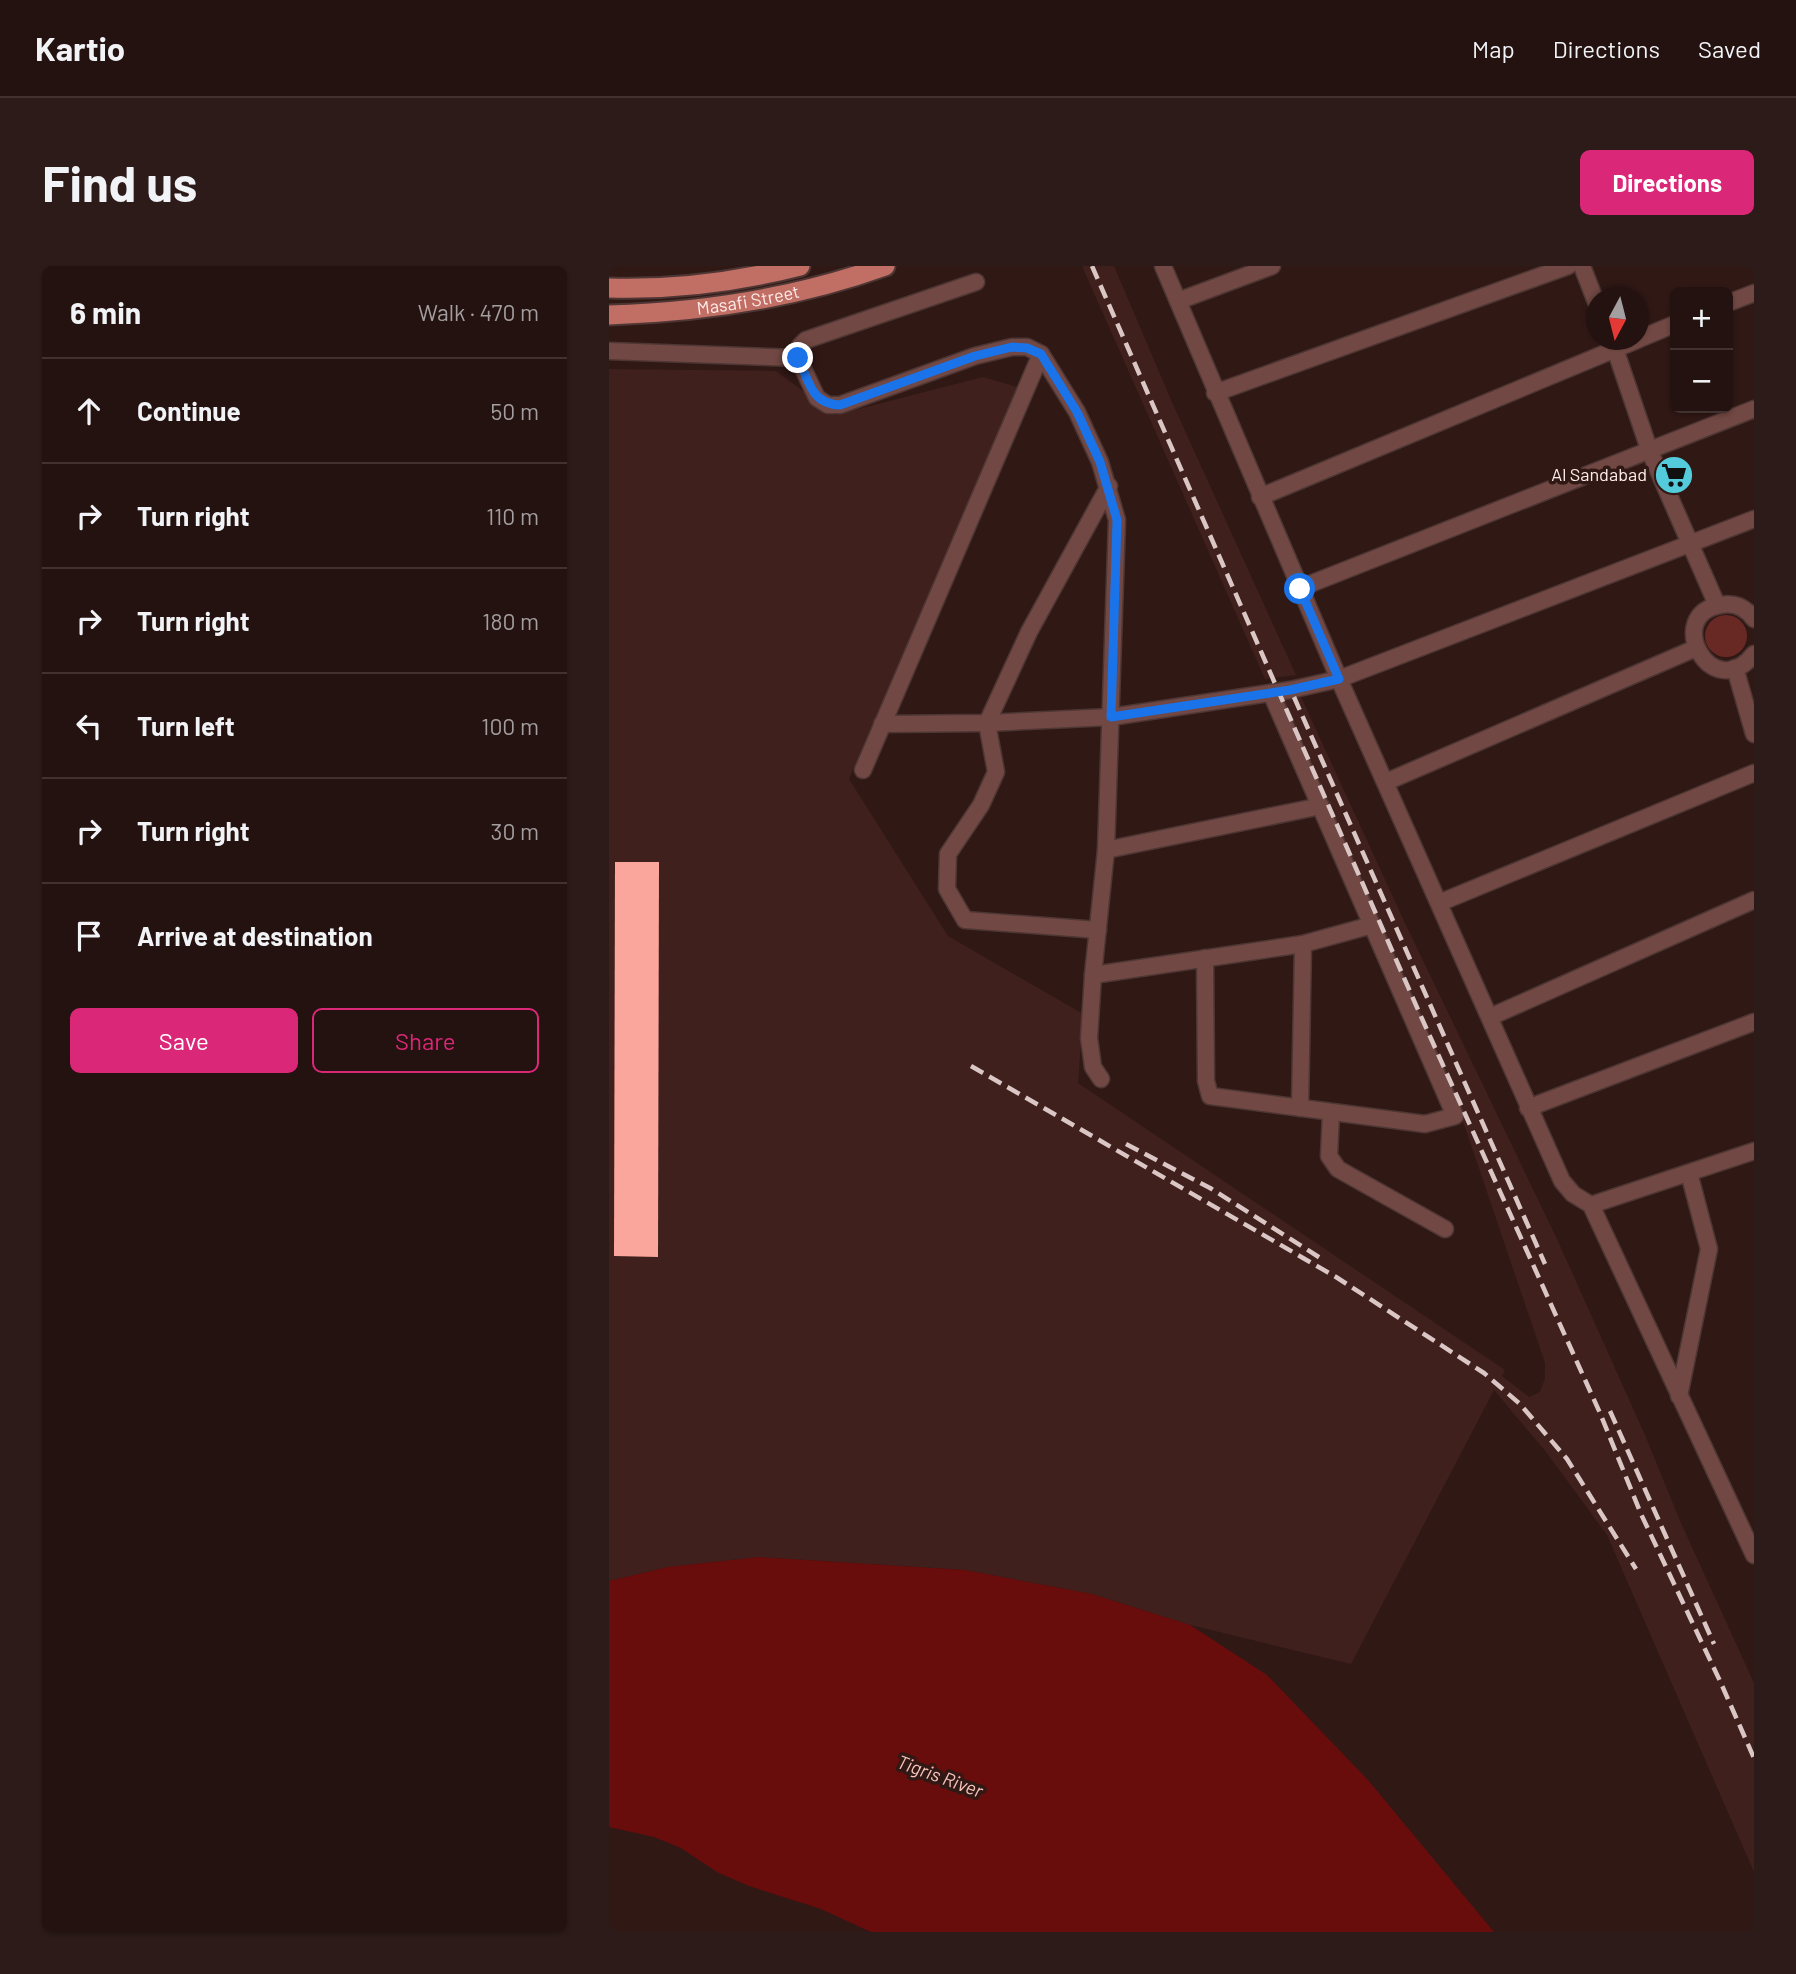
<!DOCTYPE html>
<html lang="en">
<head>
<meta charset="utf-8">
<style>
  body { margin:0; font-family:Barlow,sans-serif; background:#2c1b19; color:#f1f3f6 }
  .controls { position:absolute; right:21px; top:21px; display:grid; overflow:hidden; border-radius:10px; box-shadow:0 2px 5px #0004 }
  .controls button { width:63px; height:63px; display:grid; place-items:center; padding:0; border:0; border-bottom:2px solid #413230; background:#241210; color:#f1f3f6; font:35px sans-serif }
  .compass { position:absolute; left:977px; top:21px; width:63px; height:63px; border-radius:50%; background:#241210; box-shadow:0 2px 5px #0004; rotate:187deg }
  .stop { position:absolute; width:21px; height:21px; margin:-16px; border:5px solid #1a73e8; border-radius:50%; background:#fff }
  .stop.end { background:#1a73e8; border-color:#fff; box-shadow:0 2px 7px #0008 }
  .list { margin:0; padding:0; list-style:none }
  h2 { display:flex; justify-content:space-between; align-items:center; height:91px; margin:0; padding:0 28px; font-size:30px }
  h2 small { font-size:23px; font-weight:400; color:#a39e9f }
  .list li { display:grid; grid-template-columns:46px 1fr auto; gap:21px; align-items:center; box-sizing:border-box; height:105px; padding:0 28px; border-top:2px solid #413230 }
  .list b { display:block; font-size:26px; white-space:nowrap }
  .list em { font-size:23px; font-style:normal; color:#a39e9f }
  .actions { display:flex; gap:14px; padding:21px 28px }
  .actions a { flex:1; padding:16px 0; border:2px solid #db2777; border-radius:10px; text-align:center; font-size:24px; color:#db2777 }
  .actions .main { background:#db2777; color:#fff }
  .icon { flex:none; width:38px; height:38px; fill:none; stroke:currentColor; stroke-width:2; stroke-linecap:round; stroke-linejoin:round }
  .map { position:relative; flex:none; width:1145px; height:1666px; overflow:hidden; border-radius:10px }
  header { display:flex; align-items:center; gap:42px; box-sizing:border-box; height:98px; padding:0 35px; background:#241210; border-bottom:2px solid #413230 }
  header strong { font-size:33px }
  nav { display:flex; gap:38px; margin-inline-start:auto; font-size:24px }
  .intro { display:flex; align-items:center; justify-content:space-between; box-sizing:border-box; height:168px; padding:0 42px }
  h1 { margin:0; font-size:49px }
  .button { padding:18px 32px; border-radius:10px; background:#db2777; color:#fff; font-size:24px; font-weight:700 }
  main { display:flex; gap:42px; padding:0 42px }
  aside { flex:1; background:#241210; border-radius:10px; box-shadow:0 2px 5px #0004 }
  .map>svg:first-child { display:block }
  .built { fill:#3f201d }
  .green { fill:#682924 }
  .water { fill:#690c0c }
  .building { fill:#faa69c }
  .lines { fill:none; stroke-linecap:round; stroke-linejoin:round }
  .minor-casing { stroke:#4d3633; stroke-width:19 }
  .major-casing { stroke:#4d3633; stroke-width:23 }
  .minor { stroke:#714843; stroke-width:16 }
  .major { stroke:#c16e64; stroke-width:19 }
  .rail { stroke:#dac6c4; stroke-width:4.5; stroke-dasharray:14 7; stroke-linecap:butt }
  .route { stroke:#1a73e8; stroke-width:9 }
  .labels { text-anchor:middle; stroke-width:7; stroke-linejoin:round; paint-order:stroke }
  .street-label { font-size:18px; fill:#ffecea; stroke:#301815 }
  .poi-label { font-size:18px; fill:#ffecea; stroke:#301815; text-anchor:end }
  .water-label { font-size:19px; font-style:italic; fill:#f8c3bb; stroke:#301815 }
</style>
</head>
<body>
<header>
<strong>Kartio</strong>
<nav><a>Map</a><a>Directions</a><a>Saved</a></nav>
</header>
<div class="intro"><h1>Find us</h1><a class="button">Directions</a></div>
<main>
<aside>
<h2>6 min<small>Walk · 470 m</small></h2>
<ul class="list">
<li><svg class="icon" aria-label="ahead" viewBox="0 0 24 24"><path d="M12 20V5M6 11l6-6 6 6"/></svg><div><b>Continue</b></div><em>50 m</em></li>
<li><svg class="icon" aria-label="right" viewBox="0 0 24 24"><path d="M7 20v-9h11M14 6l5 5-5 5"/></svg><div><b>Turn right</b></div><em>110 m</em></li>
<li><svg class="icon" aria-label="right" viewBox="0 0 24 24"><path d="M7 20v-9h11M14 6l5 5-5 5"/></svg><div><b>Turn right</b></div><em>180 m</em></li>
<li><svg class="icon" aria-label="left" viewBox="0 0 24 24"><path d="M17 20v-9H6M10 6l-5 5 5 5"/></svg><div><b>Turn left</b></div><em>100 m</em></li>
<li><svg class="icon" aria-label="right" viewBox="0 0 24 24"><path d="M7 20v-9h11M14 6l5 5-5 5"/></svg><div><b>Turn right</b></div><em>30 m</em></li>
<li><svg class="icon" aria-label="arrive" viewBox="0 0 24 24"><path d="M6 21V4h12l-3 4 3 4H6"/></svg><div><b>Arrive at destination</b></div></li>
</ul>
<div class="actions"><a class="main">Save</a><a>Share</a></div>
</aside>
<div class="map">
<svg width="1145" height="1666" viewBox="0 0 1145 1666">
  <rect width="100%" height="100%" fill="#301815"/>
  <!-- built -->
  <g class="built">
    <path d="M473 0H505L562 134 687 409 656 413Z"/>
    <path d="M0 103 167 105 226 149 374 111 408 121 240 513 339 670 474 748 469 817 896 1104 893 1110 920 1131 931 1126 936 1112V1097L857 864 667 436 692 431 796 657 948 973 1036 1169 1072 1257 1145 1417V1606L998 1269 937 1186 885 1124 742 1398 581 1359 483 1328 356 1304 150 1291 59 1301 0 1315Z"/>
  </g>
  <!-- green -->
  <circle class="green" cx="1117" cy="370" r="21"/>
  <!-- water -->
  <path class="water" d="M150 1291 356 1304 483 1328 581 1359 658 1409 759 1514 885 1666H262L212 1643 140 1620 108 1606 72 1582 45 1571 0 1561V1315L59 1301Z"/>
  <!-- building -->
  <path class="building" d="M6 596H50L49 991 5 990Z"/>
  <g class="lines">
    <!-- minor casing -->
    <g class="minor-casing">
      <g id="minor">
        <path d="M554 0 730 413 953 915 964 928 982 939 1145 1289"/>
        <path d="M973 0 987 36"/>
        <path d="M367 16 197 74 191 80 189 92 208 132 219 139H231L366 90 403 81H418L432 88 468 146 491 196 508 254 497 584 484 709 480 772 484 801 492 813"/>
        <path d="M569 35 663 0"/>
        <path d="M1119 37 1145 27"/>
        <path d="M1030 73 1066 58"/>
        <path d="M1003 74 1041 186 1108 339"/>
        <path d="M0 85 189 92"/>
        <path d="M606 127 959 0"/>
        <path d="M651 231 1028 74"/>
        <path d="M691 322 1145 143"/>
        <path d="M1145 353C1137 342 1126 336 1112 339 1053 348 1103 441 1145 388"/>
        <path d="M1126 402 1145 468"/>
        <path d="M273 458 378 457 502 451 681 424 730 413 1145 253"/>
        <path d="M254 504 432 88"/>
        <path d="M777 516 1087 382"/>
        <path d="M497 584 712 540"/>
        <path d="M830 637 1145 507"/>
        <path d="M489 664 356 654 338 623 339 588 372 539 387 506 378 457 420 366 500 220"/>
        <path d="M596 692 597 815 601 830 816 858 846 850 662 427"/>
        <path d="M484 709 694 678 763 659"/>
        <path d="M881 751 1145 634"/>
        <path d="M691 842 694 678"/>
        <path d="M919 842 1145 756"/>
        <path d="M722 847 720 890 729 903 836 963"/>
        <path d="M982 939 1145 885"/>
        <path d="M1070 1130 1100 983 1080 907"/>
      </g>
    </g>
    <!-- major casing -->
    <g class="major-casing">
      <g id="major">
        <path d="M0 22C65 24 128 16 191 0"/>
        <path id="s1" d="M0 49C95 46 187 32 276 0"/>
      </g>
    </g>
    <!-- minor -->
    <use href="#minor" class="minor"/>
    <!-- major -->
    <use href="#major" class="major"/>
    <!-- rail -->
    <g class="rail">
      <path d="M483 0 810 746 991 1147 1032 1248 1111 1415 1145 1492"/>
      <path d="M685 431 936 998"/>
      <path d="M362 800 727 1011 875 1107 911 1138 958 1193 1027 1303"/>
      <path d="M517 878 601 922 716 995"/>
      <path d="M1001 1145 1105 1378"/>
    </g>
  </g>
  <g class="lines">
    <!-- route -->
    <path class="route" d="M189 92C200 115 202 138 231 139L366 90 403 81 418 82 432 88 468 146 491 196 508 254 502 451 681 424 730 413 691 323"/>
  </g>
  <!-- icons -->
  <defs>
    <g id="supermarket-disc" transform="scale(2.0125)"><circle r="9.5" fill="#53cbdb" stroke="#301815"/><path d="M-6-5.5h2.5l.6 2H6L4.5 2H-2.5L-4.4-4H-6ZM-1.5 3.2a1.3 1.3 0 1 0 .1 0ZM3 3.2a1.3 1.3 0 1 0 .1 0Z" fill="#111"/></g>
  </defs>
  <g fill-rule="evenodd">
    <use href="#supermarket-disc" x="1065" y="209"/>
  </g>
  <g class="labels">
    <!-- street labels -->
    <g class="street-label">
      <text dy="6" stroke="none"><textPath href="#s1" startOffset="140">Masafi Street</textPath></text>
    </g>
    <!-- poi labels -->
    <g class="poi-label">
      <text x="1038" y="215">Al Sandabad</text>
    </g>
    <!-- water labels -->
    <g class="water-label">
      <text transform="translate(331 1510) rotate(20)" y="7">Tigris River</text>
    </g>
  </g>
</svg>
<div class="controls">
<button>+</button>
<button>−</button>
</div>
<svg class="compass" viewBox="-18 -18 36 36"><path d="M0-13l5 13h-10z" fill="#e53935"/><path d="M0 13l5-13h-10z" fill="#a39e9f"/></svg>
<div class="stop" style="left:691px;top:323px"></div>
<div class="stop end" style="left:189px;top:92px"></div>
</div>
</main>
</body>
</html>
